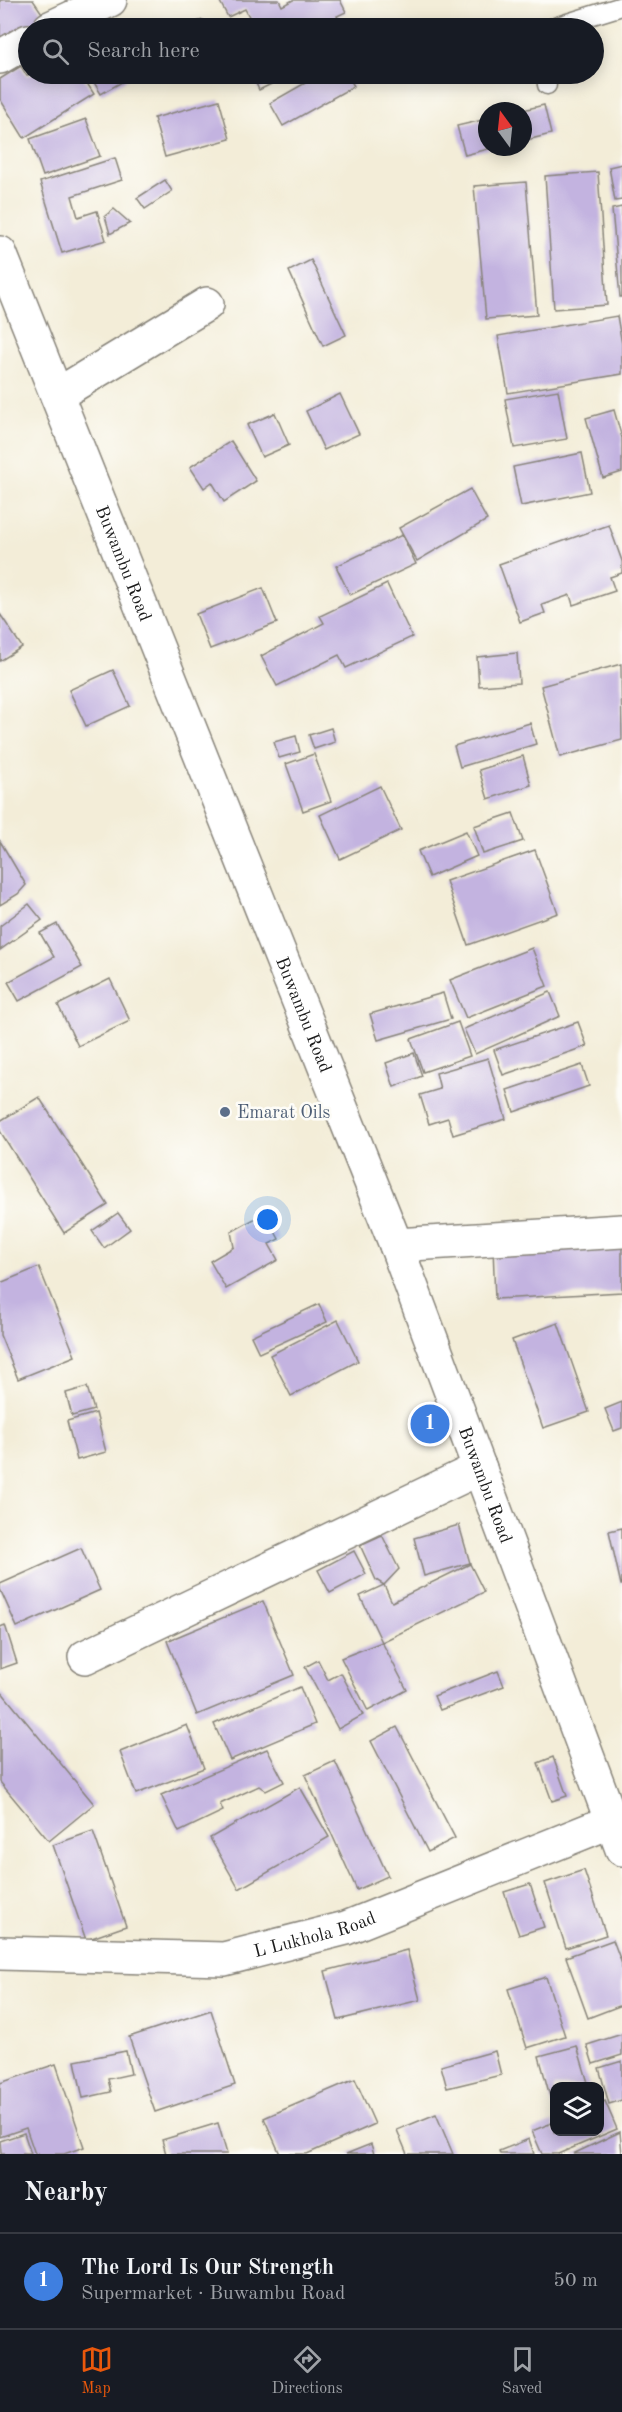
<!DOCTYPE html>
<html lang="en">
<head>
<meta charset="utf-8">
<style>
  body { margin:0; font-family:"Old Standard TT",serif; background:#20242c; color:#f1f3f6 }
  .controls { position:absolute; right:18px; bottom:18px; display:grid; overflow:hidden; border-radius:12px; box-shadow:0 3px 15px #0003 }
  .controls button { width:54px; height:54px; display:grid; place-items:center; padding:0; border:0; border-bottom:2px solid #363941; background:#171b24; color:#f1f3f6; font:30px sans-serif }
  .compass { position:absolute; left:478px; top:102px; width:54px; height:54px; border-radius:50%; background:#171b24; box-shadow:0 3px 15px #0003; rotate:345deg }
  .you { position:absolute; left:268px; top:1220px; width:21px; height:21px; margin:-15px; border:4px solid #fff; border-radius:50%; background:#1a73e8; box-shadow:0 0 0 9px #1a73e833 }
  .badge { display:grid; place-items:center; width:39px; height:39px; border-radius:50%; background:#ea580c; color:#fff; font-size:20px; font-weight:700 }
  .pin { position:absolute; translate:-50% -50%; border:3px solid #fff; box-shadow:0 2px 6px #0006 }
  .list { margin:0; padding:0; list-style:none }
  h2 { display:flex; justify-content:space-between; align-items:center; height:78px; margin:0; padding:0 24px; font-size:26px }
  h2 small { font-size:20px; font-weight:400; color:#9ea1a6 }
  .list li { display:grid; grid-template-columns:39px 1fr auto; gap:18px; align-items:center; box-sizing:border-box; height:96px; padding:0 24px; border-top:2px solid #363941 }
  .list b { display:block; font-size:22px; white-space:nowrap }
  .list p { margin:0; font-size:20px; white-space:nowrap; color:#9ea1a6 }
  .list em { font-size:20px; font-style:normal; color:#9ea1a6 }
  .icon { flex:none; width:33px; height:33px; fill:none; stroke:currentColor; stroke-width:2; stroke-linecap:round; stroke-linejoin:round }
  .map { position:relative; flex:none; width:622px; height:2154px; overflow:hidden }
  .search { position:absolute; background:#171b24; box-shadow:0 3px 15px #0003; left:18px; right:18px; top:18px; height:66px; display:flex; align-items:center; gap:15px; box-sizing:border-box; padding:0 21px; border-radius:33px; color:#9ea1a6; font-size:22px }
  .sheet { height:174px; background:#171b24 }
  nav { display:flex; justify-content:space-around; align-items:center; box-sizing:border-box; height:84px; border-top:2px solid #363941; background:#171b24; font-size:16px; color:#9ea1a6 }
  nav a { display:grid; justify-items:center; gap:3px }
  nav .on { color:#ea580c }
  .map>svg:first-child { display:block }
  .building { fill:#c3b3e0 }
  .lines { fill:none; stroke-linecap:round; stroke-linejoin:round }
  .lane-casing { stroke:#88847a; stroke-width:21 }
  .street-casing { stroke:#88847a; stroke-width:36 }
  .secondary-casing { stroke:#88847a; stroke-width:36 }
  .lane { stroke:#fff; stroke-width:18 }
  .street { stroke:#fff; stroke-width:33 }
  .secondary { stroke:#fff; stroke-width:33 }
  .service-dot { fill:#5c6f8a; stroke:#fdfcf7; stroke-width:2 }
  .labels { text-anchor:middle; stroke-width:5; stroke-linejoin:round; paint-order:stroke }
  .street-label { font-size:18px; fill:#1c1c1c; stroke:#fdfcf7 }
  .service-label { font-size:18px; fill:#4e5e75; stroke:#fdfcf7; text-anchor:start }
</style>
</head>
<body>
<div class="map">
<svg width="622" height="2154" viewBox="0 0 622 2154">
  <rect width="100%" height="100%" fill="#fdfcf7"/>
  <filter id="ink" filterUnits="userSpaceOnUse"><feTurbulence type="fractalNoise" baseFrequency=".0167" numOctaves="2"/><feDisplacementMap in="SourceGraphic" scale="12" xChannelSelector="R" yChannelSelector="G"/><feConvolveMatrix kernelMatrix="1 2 1 2 8 2 1 2 1" color-interpolation-filters="sRGB"/></filter>
  <filter id="wash" filterUnits="userSpaceOnUse"><feTurbulence type="fractalNoise" baseFrequency=".008" numOctaves="4" result="noise"/><feDisplacementMap in="SourceGraphic" scale="24" xChannelSelector="R" yChannelSelector="G"/><feGaussianBlur stdDeviation="1.35" result="paint"/><feColorMatrix in="noise" values="0 0 0 0 0 0 0 0 0 0 0 0 0 0 0 0 0 1.4 0 .05"/><feComposite in="paint" operator="in"/></filter>
  <g filter="url(#wash)">
    <rect width="100%" height="100%" fill="#f3edd8"/>
    <g id="blocks">
      <!-- building -->
      <g class="building">
        <path d="M0 0H33L46 19 7 47 0 38Z"/>
        <path d="M219 0H279L282 6 293 0H340L346 12 337 16 343 28H265L263 26 255 28 245 9 228 17Z"/>
        <path d="M106 20 111 28H92Z"/>
        <path d="M203 20 206 28H177Z"/>
        <path d="M21 66 27 76 31 74H81L94 94 24 138 0 99V79Z"/>
        <path d="M89 74H136L101 94Z"/>
        <path d="M252 74H289L290 75 259 90Z"/>
        <path d="M321 74H347L354 86 283 126 270 103Z"/>
        <path d="M219 100 230 139 165 157 154 118Z"/>
        <path d="M544 105 551 134 523 141V110Z"/>
        <path d="M86 119 100 156 43 176 30 139Z"/>
        <path d="M487 119V147L492 148 465 155 457 126Z"/>
        <path d="M115 158 122 180 72 196 78 217 97 211 106 240 62 253 40 182Z"/>
        <path d="M622 164V200L615 201 609 167Z"/>
        <path d="M598 172 607 305 554 309 545 176Z"/>
        <path d="M165 180 172 191 145 209 137 198Z"/>
        <path d="M526 182 537 315 486 319 474 186Z"/>
        <path d="M622 207V297H620L612 209Z"/>
        <path d="M114 209 130 223 110 234 105 216Z"/>
        <path d="M311 260 346 335 323 346 289 271Z"/>
        <path d="M617 316 622 344V374L508 393 498 336Z"/>
        <path d="M558 390 567 439 514 448 505 399Z"/>
        <path d="M340 394 359 434 324 450 306 411Z"/>
        <path d="M614 410 622 438V472L603 478 586 418Z"/>
        <path d="M275 413 289 445 262 457 247 425Z"/>
        <path d="M231 441 256 481 224 502 212 482 204 488 190 467Z"/>
        <path d="M582 453 590 492 521 506 513 467Z"/>
        <path d="M470 489 487 520 417 561 399 528Z"/>
        <path d="M609 525 622 561V573L610 577 615 591 573 605 570 595 542 605 545 613 520 622 499 564Z"/>
        <path d="M402 535 416 564 350 595 336 566Z"/>
        <path d="M387 584 412 637 346 668 339 655 277 686 261 656 324 623 320 616Z"/>
        <path d="M263 588 277 623 210 649 196 614Z"/>
        <path d="M0 614 22 647 0 661Z"/>
        <path d="M517 653 519 683 479 686 477 657Z"/>
        <path d="M621 664 622 740 560 757 541 686Z"/>
        <path d="M113 670 130 706 86 726 69 690Z"/>
        <path d="M530 723 536 744 460 767 454 746Z"/>
        <path d="M331 728 335 742 314 749 309 735Z"/>
        <path d="M296 736 300 752 279 758 274 742Z"/>
        <path d="M314 754 331 801 303 811 286 764Z"/>
        <path d="M523 756 531 785 488 799 479 770Z"/>
        <path d="M380 786 401 830 340 859 320 815Z"/>
        <path d="M513 813 523 841 483 854 474 826Z"/>
        <path d="M466 831 477 856 429 877 418 851Z"/>
        <path d="M0 841 26 885 18 894 0 905Z"/>
        <path d="M535 850 558 913 468 945 446 881Z"/>
        <path d="M29 904 42 920 0 950V926Z"/>
        <path d="M57 924 82 967 19 1001 8 982 54 957 40 933Z"/>
        <path d="M532 948 547 986 466 1018 450 980Z"/>
        <path d="M110 979 130 1021 78 1046 58 1005Z"/>
        <path d="M550 992 560 1016 475 1054 464 1029Z"/>
        <path d="M443 993 451 1019 378 1040 370 1014Z"/>
        <path d="M458 1022 470 1056 423 1072 411 1039Z"/>
        <path d="M578 1022 587 1046 503 1075 494 1050Z"/>
        <path d="M414 1053 422 1076 394 1087 386 1063Z"/>
        <path d="M488 1058 506 1119 453 1135 448 1118 429 1124 420 1095 440 1089 436 1073Z"/>
        <path d="M582 1065 589 1086 514 1112 507 1090Z"/>
        <path d="M39 1097 108 1205 64 1233 0 1131V1121Z"/>
        <path d="M118 1213 130 1229 104 1248 92 1231Z"/>
        <path d="M265 1213 279 1239 269 1244 278 1260 226 1289 210 1261 234 1247 231 1232Z"/>
        <path d="M622 1241V1292L495 1299 493 1248Z"/>
        <path d="M39 1267 75 1356 18 1379 0 1335V1283Z"/>
        <path d="M319 1304 327 1322 259 1353 251 1336Z"/>
        <path d="M338 1320 358 1361 291 1396 270 1355Z"/>
        <path d="M558 1323 589 1412 543 1428 512 1340Z"/>
        <path d="M87 1387 94 1410 72 1416 66 1393Z"/>
        <path d="M622 1402V1428L614 1431 605 1409Z"/>
        <path d="M96 1413 106 1452 77 1460 67 1421Z"/>
        <path d="M459 1525 470 1563 424 1576 414 1538Z"/>
        <path d="M622 1528V1585H621L609 1531Z"/>
        <path d="M382 1535 399 1569 384 1585 392 1602 470 1564 484 1592 382 1642 360 1596 384 1585 376 1580 360 1545Z"/>
        <path d="M81 1548 100 1590 17 1627 0 1589V1584Z"/>
        <path d="M354 1551 366 1574 330 1593 318 1570Z"/>
        <path d="M263 1601 294 1675 197 1715 167 1641Z"/>
        <path d="M5 1625 17 1663 0 1669V1627Z"/>
        <path d="M382 1642 407 1690 368 1711 341 1658Z"/>
        <path d="M318 1660 328 1680 341 1673 363 1715 338 1729 305 1667Z"/>
        <path d="M498 1671 504 1686 440 1710 434 1696Z"/>
        <path d="M300 1687 315 1724 230 1760 214 1724Z"/>
        <path d="M0 1690 94 1804 49 1841 0 1782Z"/>
        <path d="M187 1725 204 1768 136 1794 120 1752Z"/>
        <path d="M397 1727 455 1838 428 1852 371 1741Z"/>
        <path d="M267 1749 284 1782 266 1791 259 1786 220 1804 223 1811 179 1832 161 1795Z"/>
        <path d="M553 1757 567 1796 552 1801 538 1763Z"/>
        <path d="M335 1761 388 1876 357 1890 305 1775Z"/>
        <path d="M300 1787 329 1837 239 1889 210 1838Z"/>
        <path d="M93 1831 126 1926 86 1940 53 1845Z"/>
        <path d="M584 1870 606 1935 566 1948 545 1883Z"/>
        <path d="M530 1884 544 1927 519 1935 504 1892Z"/>
        <path d="M613 1940 622 1964V2005L588 2018 566 1957Z"/>
        <path d="M407 1950 420 2000 338 2020 325 1971Z"/>
        <path d="M546 1977 565 2036 527 2048 508 1989Z"/>
        <path d="M211 2010 235 2085 155 2112 129 2037Z"/>
        <path d="M622 2034V2055L593 2064 587 2045Z"/>
        <path d="M577 2046 589 2086H554V2111L539 2056Z"/>
        <path d="M126 2051 131 2074 108 2079 111 2092 83 2098 75 2061Z"/>
        <path d="M495 2051 501 2075 447 2088 441 2066Z"/>
        <path d="M622 2061V2100L609 2104 599 2068Z"/>
        <path d="M56 2064 84 2147 64 2154H35L26 2128 0 2137V2083Z"/>
        <path d="M355 2079 375 2124 307 2154H280L264 2118Z"/>
        <path d="M605 2101 617 2129 558 2154H542L532 2131 554 2122V2132H600V2103Z"/>
        <path d="M436 2114 453 2154H407L397 2130Z"/>
        <path d="M218 2123 227 2154H166L162 2140Z"/>
        <path d="M620 2132 622 2154H573Z"/>
        <path d="M24 2133 31 2154H1L0 2141Z"/>
        <path d="M529 2139 534 2154H500L499 2151Z"/>
        <path d="M371 2144 374 2154H346Z"/>
      </g>
    </g>
  </g>
  <g filter="url(#ink)">
    <use href="#blocks" fill-opacity="0" stroke="#88847a" stroke-width="1.5"/>
    <g class="lines">
      <!-- lane casing -->
      <g class="lane-casing">
        <g id="lane">
          <path d="M551 28 622 6"/>
          <path d="M546 74 547 85"/>
        </g>
      </g>
      <!-- street casing -->
      <g class="street-casing">
        <g id="street">
          <path d="M50 28 110 0"/>
          <path d="M0 57 28 41"/>
          <path d="M57 395 207 304"/>
          <path d="M396 1245 622 1231"/>
          <path d="M85 1657 480 1468"/>
          <path id="s1" d="M0 1953 224 1959 346 1928 612 1821"/>
        </g>
      </g>
      <!-- secondary casing -->
      <g class="secondary-casing">
        <g id="secondary">
          <path id="s2" d="M0 253 396 1245 622 1849"/>
        </g>
      </g>
      <!-- lane -->
      <use href="#lane" class="lane"/>
      <!-- street -->
      <use href="#street" class="street"/>
      <!-- secondary -->
      <use href="#secondary" class="secondary"/>
    </g>
  </g>
  <!-- markers -->
  <circle class="service-dot" cx="225" cy="1112" r="6"/>
  <g class="labels">
    <!-- street labels -->
    <g class="street-label">
      <text dy="6" stroke="none"><textPath href="#s2" startOffset="334">Buwambu Road</textPath></text>
      <text dy="6" stroke="none"><textPath href="#s2" startOffset="820">Buwambu Road</textPath></text>
      <text dy="6" stroke="none"><textPath href="#s2" startOffset="1324">Buwambu Road</textPath></text>
      <text dy="6" stroke="none"><textPath href="#s1" startOffset="318">L Lukhola Road</textPath></text>
    </g>
    <!-- service labels -->
    <g class="service-label">
      <text x="237" y="1118">Emarat Oils</text>
    </g>
  </g>
</svg>
<div class="controls">
<button><svg class="icon" aria-label="layers" viewBox="0 0 24 24"><path d="M12 4l9 5-9 5-9-5zM3 14l9 5 9-5"/></svg></button>
</div>
<svg class="compass" viewBox="-18 -18 36 36"><path d="M0-13l5 13h-10z" fill="#e53935"/><path d="M0 13l5-13h-10z" fill="#9ea1a6"/></svg>
<div class="you"></div>
<div class="pin badge" style="left:430px;top:1424px;background:#3f7fe0">1</div>
<div class="search"><svg class="icon" aria-label="search" viewBox="0 0 24 24"><circle cx="10" cy="10" r="6"/><path d="M15 15l6 6"/></svg>Search here</div>
</div>
<section class="sheet">
<h2>Nearby<small></small></h2>
<ul class="list">
<li><span class="badge" style="background:#3f7fe0">1</span><div><b>The Lord Is Our Strength</b><p>Supermarket · Buwambu Road</p></div><em>50 m</em></li>
</ul>
</section>
<nav>
<a class="on"><svg class="icon" aria-label="map" viewBox="0 0 24 24"><path d="M3 6l6-2 6 2 6-2v14l-6 2-6-2-6 2zM9 4v14M15 6v14"/></svg>Map</a>
<a><svg class="icon" aria-label="directions" viewBox="0 0 24 24"><path d="M12 3l9 9-9 9-9-9zM9 14v-3h6M13 9l2 2-2 2"/></svg>Directions</a>
<a><svg class="icon" aria-label="saved" viewBox="0 0 24 24"><path d="M7 4h10v16l-5-4-5 4z"/></svg>Saved</a>
</nav>
</body>
</html>
